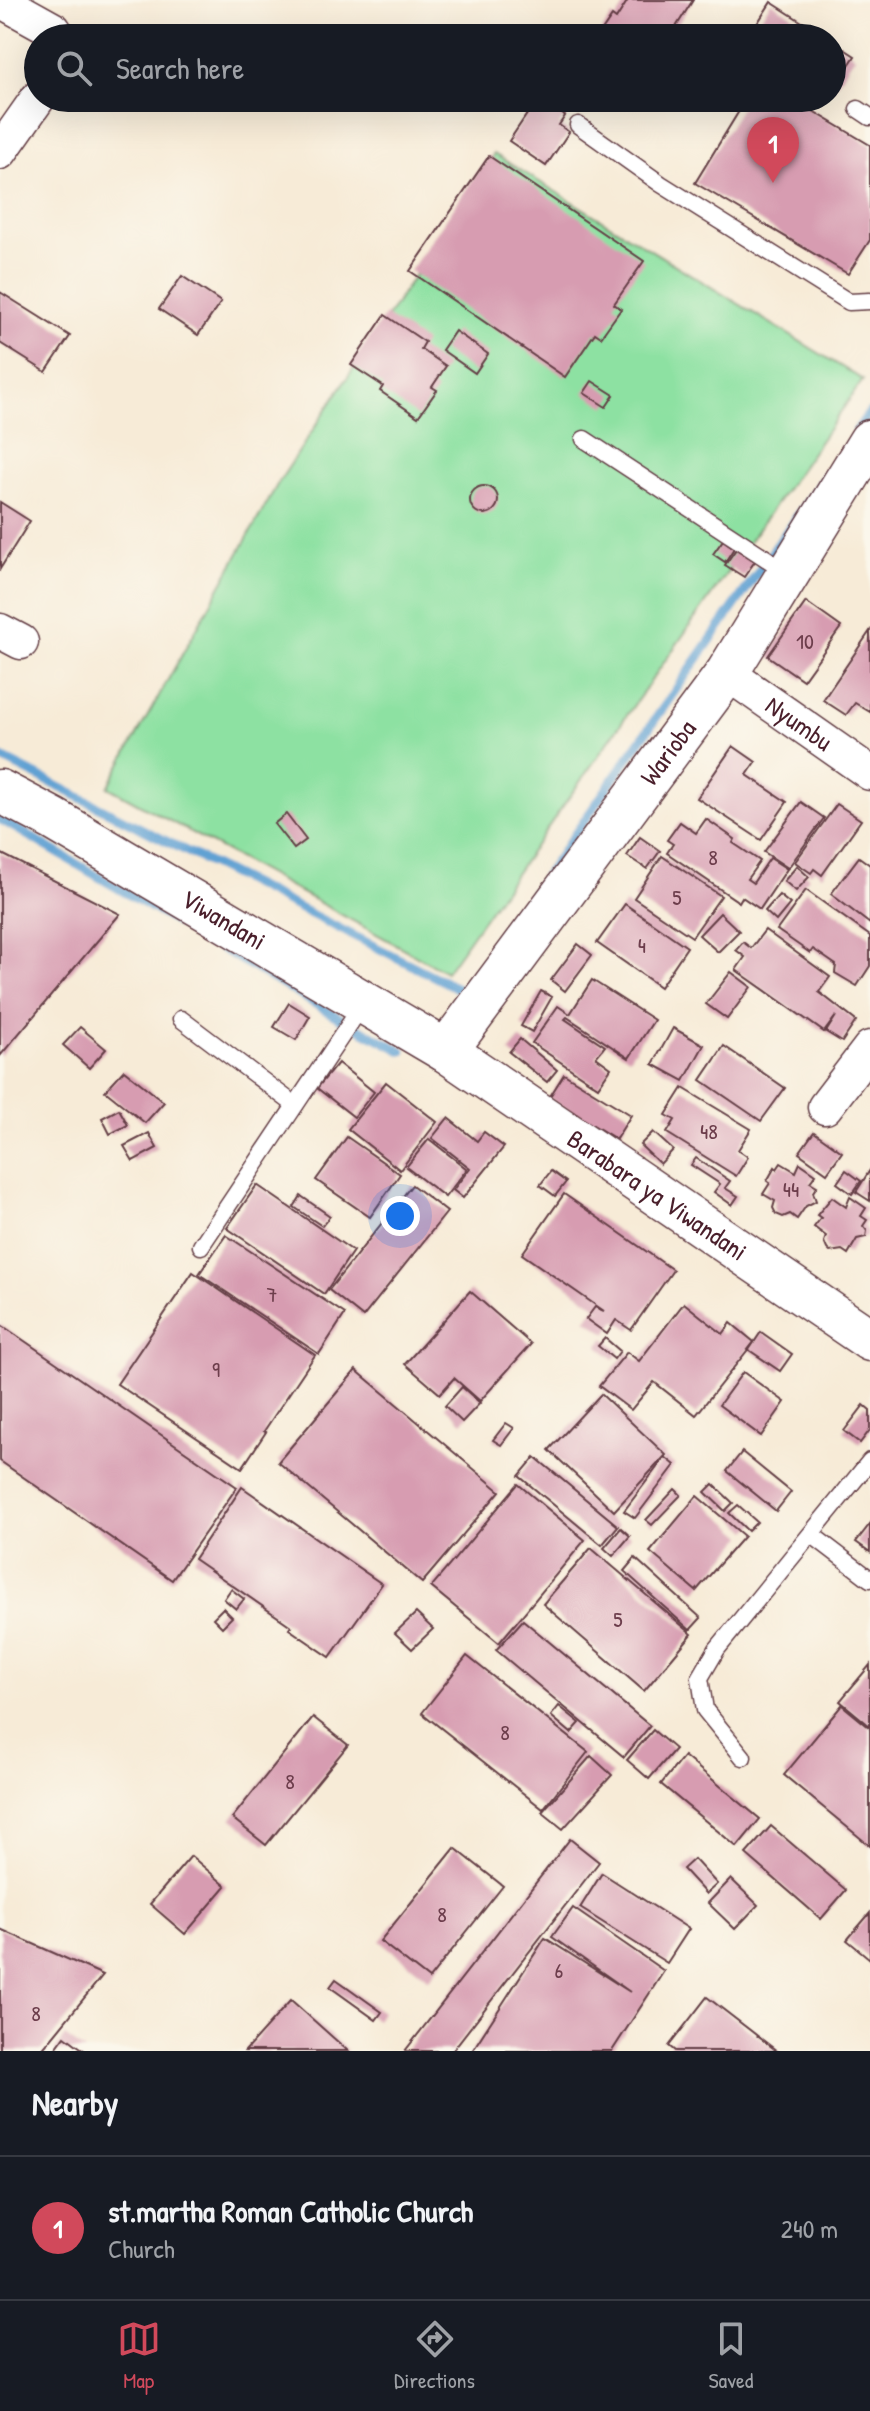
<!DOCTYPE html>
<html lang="en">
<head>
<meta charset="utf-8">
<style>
  body { margin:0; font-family:"Patrick Hand",sans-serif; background:#242831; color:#f1f3f6 }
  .you { position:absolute; left:400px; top:1216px; width:28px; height:28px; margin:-20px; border:6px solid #fff; border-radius:50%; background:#1a73e8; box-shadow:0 0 0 12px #1a73e833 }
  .badge { display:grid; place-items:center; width:52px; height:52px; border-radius:50%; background:#d1495b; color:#fff; font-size:26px; font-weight:700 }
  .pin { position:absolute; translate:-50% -66px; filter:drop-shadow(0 2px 4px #0008) }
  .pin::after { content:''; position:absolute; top:42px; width:28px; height:24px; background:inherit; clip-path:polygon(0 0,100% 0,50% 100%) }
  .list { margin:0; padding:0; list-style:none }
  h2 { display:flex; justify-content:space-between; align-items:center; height:104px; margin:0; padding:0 32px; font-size:34px }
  h2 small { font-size:26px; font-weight:400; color:#9ea1a6 }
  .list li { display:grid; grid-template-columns:52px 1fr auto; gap:24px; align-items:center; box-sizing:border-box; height:144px; padding:0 32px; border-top:2px solid #363941 }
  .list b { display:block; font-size:30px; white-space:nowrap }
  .list p { margin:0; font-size:26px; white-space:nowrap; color:#9ea1a6 }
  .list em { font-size:26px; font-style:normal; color:#9ea1a6 }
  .icon { flex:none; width:44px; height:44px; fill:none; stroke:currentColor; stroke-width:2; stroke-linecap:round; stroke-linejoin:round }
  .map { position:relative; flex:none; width:870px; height:2051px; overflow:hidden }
  .search { position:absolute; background:#171b24; box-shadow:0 8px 32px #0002; left:24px; right:24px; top:24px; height:88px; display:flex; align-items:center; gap:20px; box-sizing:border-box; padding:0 28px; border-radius:44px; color:#9ea1a6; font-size:30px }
  .sheet { height:248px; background:#171b24 }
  nav { display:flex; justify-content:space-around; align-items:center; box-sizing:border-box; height:112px; border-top:2px solid #363941; background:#171b24; font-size:22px; color:#9ea1a6 }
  nav a { display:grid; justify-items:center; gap:4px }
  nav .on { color:#d1495b }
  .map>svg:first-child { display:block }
  .green { fill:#8de1a2; stroke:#6c8066; stroke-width:2 }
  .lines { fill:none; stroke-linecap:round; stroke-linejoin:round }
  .stream { stroke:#60a1d3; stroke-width:9 }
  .building { fill:#d79cb1 }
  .service-casing { stroke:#643e45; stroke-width:19 }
  .minor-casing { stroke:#643e45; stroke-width:37 }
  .tertiary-casing { stroke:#643e45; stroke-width:45 }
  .service { stroke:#fff; stroke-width:16 }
  .minor { stroke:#fff; stroke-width:34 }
  .tertiary { stroke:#fff; stroke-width:42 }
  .labels { text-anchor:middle; stroke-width:6; stroke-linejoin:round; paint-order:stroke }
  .number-label { font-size:22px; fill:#6d3e4c }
  .street-label { font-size:26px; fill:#4a1f2b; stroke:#fbf7ec }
</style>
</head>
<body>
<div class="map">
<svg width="870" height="2051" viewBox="0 0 870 2051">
  <rect width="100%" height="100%" fill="#fbf7ec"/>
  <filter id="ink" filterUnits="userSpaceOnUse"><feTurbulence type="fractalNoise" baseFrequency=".0125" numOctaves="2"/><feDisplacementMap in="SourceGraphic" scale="16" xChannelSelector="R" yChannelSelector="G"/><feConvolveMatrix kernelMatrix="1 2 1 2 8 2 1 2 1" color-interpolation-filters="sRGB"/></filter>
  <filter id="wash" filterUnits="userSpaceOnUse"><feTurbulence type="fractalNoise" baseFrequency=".006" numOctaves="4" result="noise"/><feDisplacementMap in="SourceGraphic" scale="32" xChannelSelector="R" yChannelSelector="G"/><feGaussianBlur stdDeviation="1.8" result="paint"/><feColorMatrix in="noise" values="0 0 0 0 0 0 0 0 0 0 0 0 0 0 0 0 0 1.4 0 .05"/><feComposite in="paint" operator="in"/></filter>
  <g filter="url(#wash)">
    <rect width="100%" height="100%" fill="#f7ebd7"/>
    <!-- green -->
    <path class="green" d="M494 154 863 380 446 972 108 787 277 485Z"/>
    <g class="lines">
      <!-- stream -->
      <g class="stream">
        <path d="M857 430 870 412"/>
        <path d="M0 757 465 992"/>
        <path d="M0 819 341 1019 402 1051"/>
        <path d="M470 984 826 475"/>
      </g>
    </g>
    <g id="blocks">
      <!-- building -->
      <g class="building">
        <path d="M628 0H693L669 38H597L612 16 616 19Z"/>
        <path d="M771 2 827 38H748Z"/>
        <path d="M832 41 855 56 832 91Z"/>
        <path d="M538 98 565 116 559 125 569 132 546 166 509 141Z"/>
        <path d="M747 98H791L870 145V240L848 274 695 183Z"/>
        <path d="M489 156 644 261 614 304 621 309 601 337 595 333 565 377 410 271Z"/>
        <path d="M182 276 221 302 198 335 159 309Z"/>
        <path d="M0 292 70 336 46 372 0 343Z"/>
        <path d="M385 315 425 342 421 349 446 366 432 387 437 390 418 417 380 391 383 386 351 365Z"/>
        <path d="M455 331 488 354 475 373 442 350Z"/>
        <path d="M592 381 614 395 606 407 584 393Z"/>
        <circle cx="484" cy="500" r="14"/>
        <path d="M0 502 30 521 0 569Z"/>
        <path d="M723 540 734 548 725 562 713 554Z"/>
        <path d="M736 549 755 561 744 577 725 565Z"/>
        <path d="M806 602 841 627 803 680 768 656Z"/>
        <path d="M870 631V712L855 703 846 715 823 700Z"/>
        <path d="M733 746 756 762 747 775 787 802 761 840 697 798Z"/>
        <path d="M801 802 824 818 788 868 764 852Z"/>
        <path d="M837 804 861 820 822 875 814 869 811 873 795 862Z"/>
        <path d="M286 814 306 840 294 849 274 824Z"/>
        <path d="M706 819 735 839 733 843 760 861 747 879 753 883 770 858 787 869 760 909 742 897 739 902 667 853 673 844 667 840 680 822 696 833Z"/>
        <path d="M640 837 660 851 647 869 627 856Z"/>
        <path d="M0 853 120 914 0 1056Z"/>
        <path d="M662 856 721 896 692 937 634 898Z"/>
        <path d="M859 857 870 865V924L831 894Z"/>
        <path d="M797 866 809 877 796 891 784 881Z"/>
        <path d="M806 890 870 936V966L857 986 835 973 836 965 813 949 810 953 777 930Z"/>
        <path d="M779 895 790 904 776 921 765 911Z"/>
        <path d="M625 904 687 947 660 987 597 943Z"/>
        <path d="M720 913 739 931 718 952 699 935Z"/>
        <path d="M765 930 830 977 819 992 856 1021 842 1042 826 1032 836 1016 824 1032 736 970 745 957 736 950 743 942 751 948Z"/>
        <path d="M578 944 592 955 565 991 551 980Z"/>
        <path d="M731 972 751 987 727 1019 706 1004Z"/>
        <path d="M592 980 654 1020 629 1058 567 1017 565 1019 605 1046 596 1057 611 1068 598 1087 532 1043 558 1006 570 1014Z"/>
        <path d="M541 991 552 997 532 1032 521 1026Z"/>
        <path d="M289 1003 310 1016 296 1040 274 1027Z"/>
        <path d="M80 1027 106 1049 89 1068 63 1045Z"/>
        <path d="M673 1028 704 1045 684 1081 653 1064Z"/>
        <path d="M520 1039 557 1070 547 1082 509 1052Z"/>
        <path d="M724 1046 785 1088 761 1121 701 1080Z"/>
        <path d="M338 1063 374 1092 354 1117 317 1088Z"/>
        <path d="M124 1070 164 1102 145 1123 105 1091Z"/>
        <path d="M564 1074 631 1115 616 1139 549 1098Z"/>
        <path d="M386 1082 437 1122 400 1170 348 1129Z"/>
        <path d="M683 1088 751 1129 738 1150 748 1157 736 1176 667 1133 675 1120 666 1115Z"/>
        <path d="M119 1109 128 1125 110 1134 102 1118Z"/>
        <path d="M448 1118 477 1141 484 1132 504 1147 463 1198 453 1190 470 1168 432 1138Z"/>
        <path d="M653 1132 673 1150 660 1164 640 1145Z"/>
        <path d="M814 1132 842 1152 827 1173 799 1153Z"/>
        <path d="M149 1133 157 1148 133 1161 124 1146Z"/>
        <path d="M347 1137 400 1174 370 1217 316 1180Z"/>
        <path d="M429 1139 467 1169 445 1197 406 1167Z"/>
        <path d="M696 1158 730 1181 725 1188 738 1196 732 1205 714 1192 720 1184 691 1165Z"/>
        <path d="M781 1163 796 1172 800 1163 816 1174 810 1182 817 1186 813 1192 816 1201 806 1206 797 1219 790 1214 783 1217 776 1214 773 1208 775 1201 763 1194 770 1183 767 1181 775 1167 777 1169Z"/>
        <path d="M846 1170 861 1181 852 1194 837 1183Z"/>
        <path d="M870 1170V1201L856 1192Z"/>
        <path d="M551 1171 566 1182 555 1196 540 1185Z"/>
        <path d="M257 1185 353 1251 324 1294 227 1228Z"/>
        <path d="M412 1185 447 1212 363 1317 329 1290Z"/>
        <path d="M564 1194 673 1270 631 1330 616 1320 607 1334 586 1319 595 1307 604 1311 522 1254Z"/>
        <path d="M301 1196 330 1216 322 1226 294 1207Z"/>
        <path d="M832 1197 846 1207 850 1197 866 1208 861 1216 867 1220 863 1226 867 1231 866 1237 857 1239 848 1254 842 1250 830 1252 827 1249 824 1242 826 1236 814 1227 821 1218 817 1215Z"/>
        <path d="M226 1235 345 1314 319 1354 199 1274Z"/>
        <path d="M193 1272 315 1355 264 1431 266 1432 242 1468 117 1384Z"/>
        <path d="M470 1291 531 1344 480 1401 454 1378 440 1394 405 1364Z"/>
        <path d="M684 1303 723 1334 731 1323 754 1342 696 1415 654 1382 631 1410 599 1386 627 1352 639 1361Z"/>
        <path d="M0 1324 237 1487 172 1580 0 1461Z"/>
        <path d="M761 1332 792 1354 780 1371 749 1350Z"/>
        <path d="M605 1338 620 1351 614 1359 598 1346Z"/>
        <path d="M356 1370 500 1491 422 1583 278 1462Z"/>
        <path d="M743 1372 785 1402 761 1436 719 1405Z"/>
        <path d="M462 1387 480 1403 462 1422 445 1406Z"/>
        <path d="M601 1394 666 1455 614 1511 549 1450Z"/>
        <path d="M864 1405 870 1410V1430L860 1443 844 1431Z"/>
        <path d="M506 1423 514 1428 501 1445 493 1440Z"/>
        <path d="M742 1452 791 1492 776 1511 727 1471Z"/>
        <path d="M535 1457 618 1526 602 1545 519 1476Z"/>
        <path d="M665 1457 675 1465 635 1518 624 1511Z"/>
        <path d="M518 1484 585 1540 499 1643 431 1587Z"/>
        <path d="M713 1484 733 1503 725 1511 705 1492Z"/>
        <path d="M242 1487 382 1584 330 1657 289 1629 291 1626 194 1559Z"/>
        <path d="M675 1489 681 1495 652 1525 646 1520Z"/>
        <path d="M697 1496 744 1536 696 1591 650 1552Z"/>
        <path d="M738 1505 757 1522 748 1531 729 1513Z"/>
        <path d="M870 1524V1552L856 1542Z"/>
        <path d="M621 1528 630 1536 613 1556 604 1548Z"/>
        <path d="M591 1548 692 1634 644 1691 543 1604Z"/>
        <path d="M635 1558 701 1618 690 1630 624 1571Z"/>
        <path d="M231 1589 244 1599 236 1609 224 1599Z"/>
        <path d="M223 1608 232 1617 222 1627 213 1618Z"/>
        <path d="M416 1613 433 1629 412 1649 395 1633Z"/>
        <path d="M523 1620 650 1726 624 1757 496 1650Z"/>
        <path d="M467 1656 588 1752 543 1809 422 1713Z"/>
        <path d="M870 1665V1726L840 1701Z"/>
        <path d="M842 1705 870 1728V1846L784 1775Z"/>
        <path d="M559 1706 580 1723 571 1733 551 1716Z"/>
        <path d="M313 1717 348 1745 266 1845 232 1818Z"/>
        <path d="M653 1730 675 1749 649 1779 627 1760Z"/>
        <path d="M591 1756 612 1775 563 1829 542 1812Z"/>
        <path d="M684 1756 760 1819 737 1847 661 1784Z"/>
        <path d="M771 1826 846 1890 821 1919 746 1854Z"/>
        <path d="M570 1839 599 1862 452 2051H405Z"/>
        <path d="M455 1848 503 1886 429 1979 380 1941Z"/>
        <path d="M191 1856 226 1886 185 1934 150 1904Z"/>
        <path d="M694 1859 717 1884 706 1894 683 1869Z"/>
        <path d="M602 1873 689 1929 667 1963 580 1908Z"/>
        <path d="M731 1879 758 1905 735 1929 708 1903Z"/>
        <path d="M573 1908 664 1971 612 2051H472L545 1938 630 1992 552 1937Z"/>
        <path d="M870 1913V1959L847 1940Z"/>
        <path d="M0 1929 103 1975 41 2051H0Z"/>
        <path d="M336 1979 382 2012 376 2020 330 1987Z"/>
        <path d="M707 1997 777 2051H675L669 2046Z"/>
        <path d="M291 2000 348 2051H245Z"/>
        <path d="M65 2036 85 2051H54Z"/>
      </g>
    </g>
  </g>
  <g filter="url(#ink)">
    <use href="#blocks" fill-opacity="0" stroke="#643e45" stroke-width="2"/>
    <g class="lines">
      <!-- service casing -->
      <g class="service-casing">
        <g id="service">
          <path d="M858 109 870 117"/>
          <path d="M578 125 661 184 849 302 870 301"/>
          <path d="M584 439 787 572"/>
          <path d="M181 1019 295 1105"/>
          <path d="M201 1246 363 1004"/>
          <path d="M811 1534 870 1579"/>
          <path d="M743 1757 705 1710 700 1678 717 1649 870 1461"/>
        </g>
      </g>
      <!-- minor casing -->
      <g class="minor-casing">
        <g id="minor">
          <path d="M0 0 54 30 59 38"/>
          <path d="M0 152 38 98"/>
          <path d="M0 631 21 642"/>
          <path id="s1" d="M727 673 870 773"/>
          <path d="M825 1107 870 1048"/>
        </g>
      </g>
      <!-- tertiary casing -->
      <g class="tertiary-casing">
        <g id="tertiary">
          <path id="s2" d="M0 791 53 819 446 1051 870 1340"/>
          <path id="s3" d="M446 1051 727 673 870 441"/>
        </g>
      </g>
      <!-- service -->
      <use href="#service" class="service"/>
      <!-- minor -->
      <use href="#minor" class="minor"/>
      <!-- tertiary -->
      <use href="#tertiary" class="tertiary"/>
    </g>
  </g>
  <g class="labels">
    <!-- number labels -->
    <g class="number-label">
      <text x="805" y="649">10</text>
      <text x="713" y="865">8</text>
      <text x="677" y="905">5</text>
      <text x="642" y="953">4</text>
      <text x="709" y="1139">48</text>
      <text x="791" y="1197">44</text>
      <text x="272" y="1302">7</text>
      <text x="216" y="1377">9</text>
      <text x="618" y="1627">5</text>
      <text x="505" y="1740">8</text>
      <text x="290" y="1789">8</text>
      <text x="442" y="1922">8</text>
      <text x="559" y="1978">6</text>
      <text x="36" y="2021">8</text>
    </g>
    <!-- street labels -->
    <g class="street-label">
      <text dy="9" stroke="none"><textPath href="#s1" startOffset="88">Nyumbu</textPath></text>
      <text dy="9" stroke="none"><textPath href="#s3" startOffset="372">Warioba</textPath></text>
      <text dy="9" stroke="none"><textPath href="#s2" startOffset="258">Viwandani</textPath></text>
      <text dy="9" stroke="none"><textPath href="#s2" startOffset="772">Barabara ya Viwandani</textPath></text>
    </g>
  </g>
</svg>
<div class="you"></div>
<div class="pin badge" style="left:773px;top:183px">1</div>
<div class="search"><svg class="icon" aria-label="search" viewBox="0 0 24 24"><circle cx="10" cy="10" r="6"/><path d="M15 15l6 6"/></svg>Search here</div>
</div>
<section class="sheet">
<h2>Nearby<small></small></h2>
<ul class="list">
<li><span class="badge">1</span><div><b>st.martha Roman Catholic Church</b><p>Church</p></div><em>240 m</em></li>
</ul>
</section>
<nav>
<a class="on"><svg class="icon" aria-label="map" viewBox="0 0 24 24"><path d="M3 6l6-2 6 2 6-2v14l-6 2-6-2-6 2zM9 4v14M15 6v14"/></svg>Map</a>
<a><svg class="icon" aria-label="directions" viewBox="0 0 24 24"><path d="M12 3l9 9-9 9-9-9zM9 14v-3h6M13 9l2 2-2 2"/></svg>Directions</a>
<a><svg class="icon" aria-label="saved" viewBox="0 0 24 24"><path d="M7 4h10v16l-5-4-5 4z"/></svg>Saved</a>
</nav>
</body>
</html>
